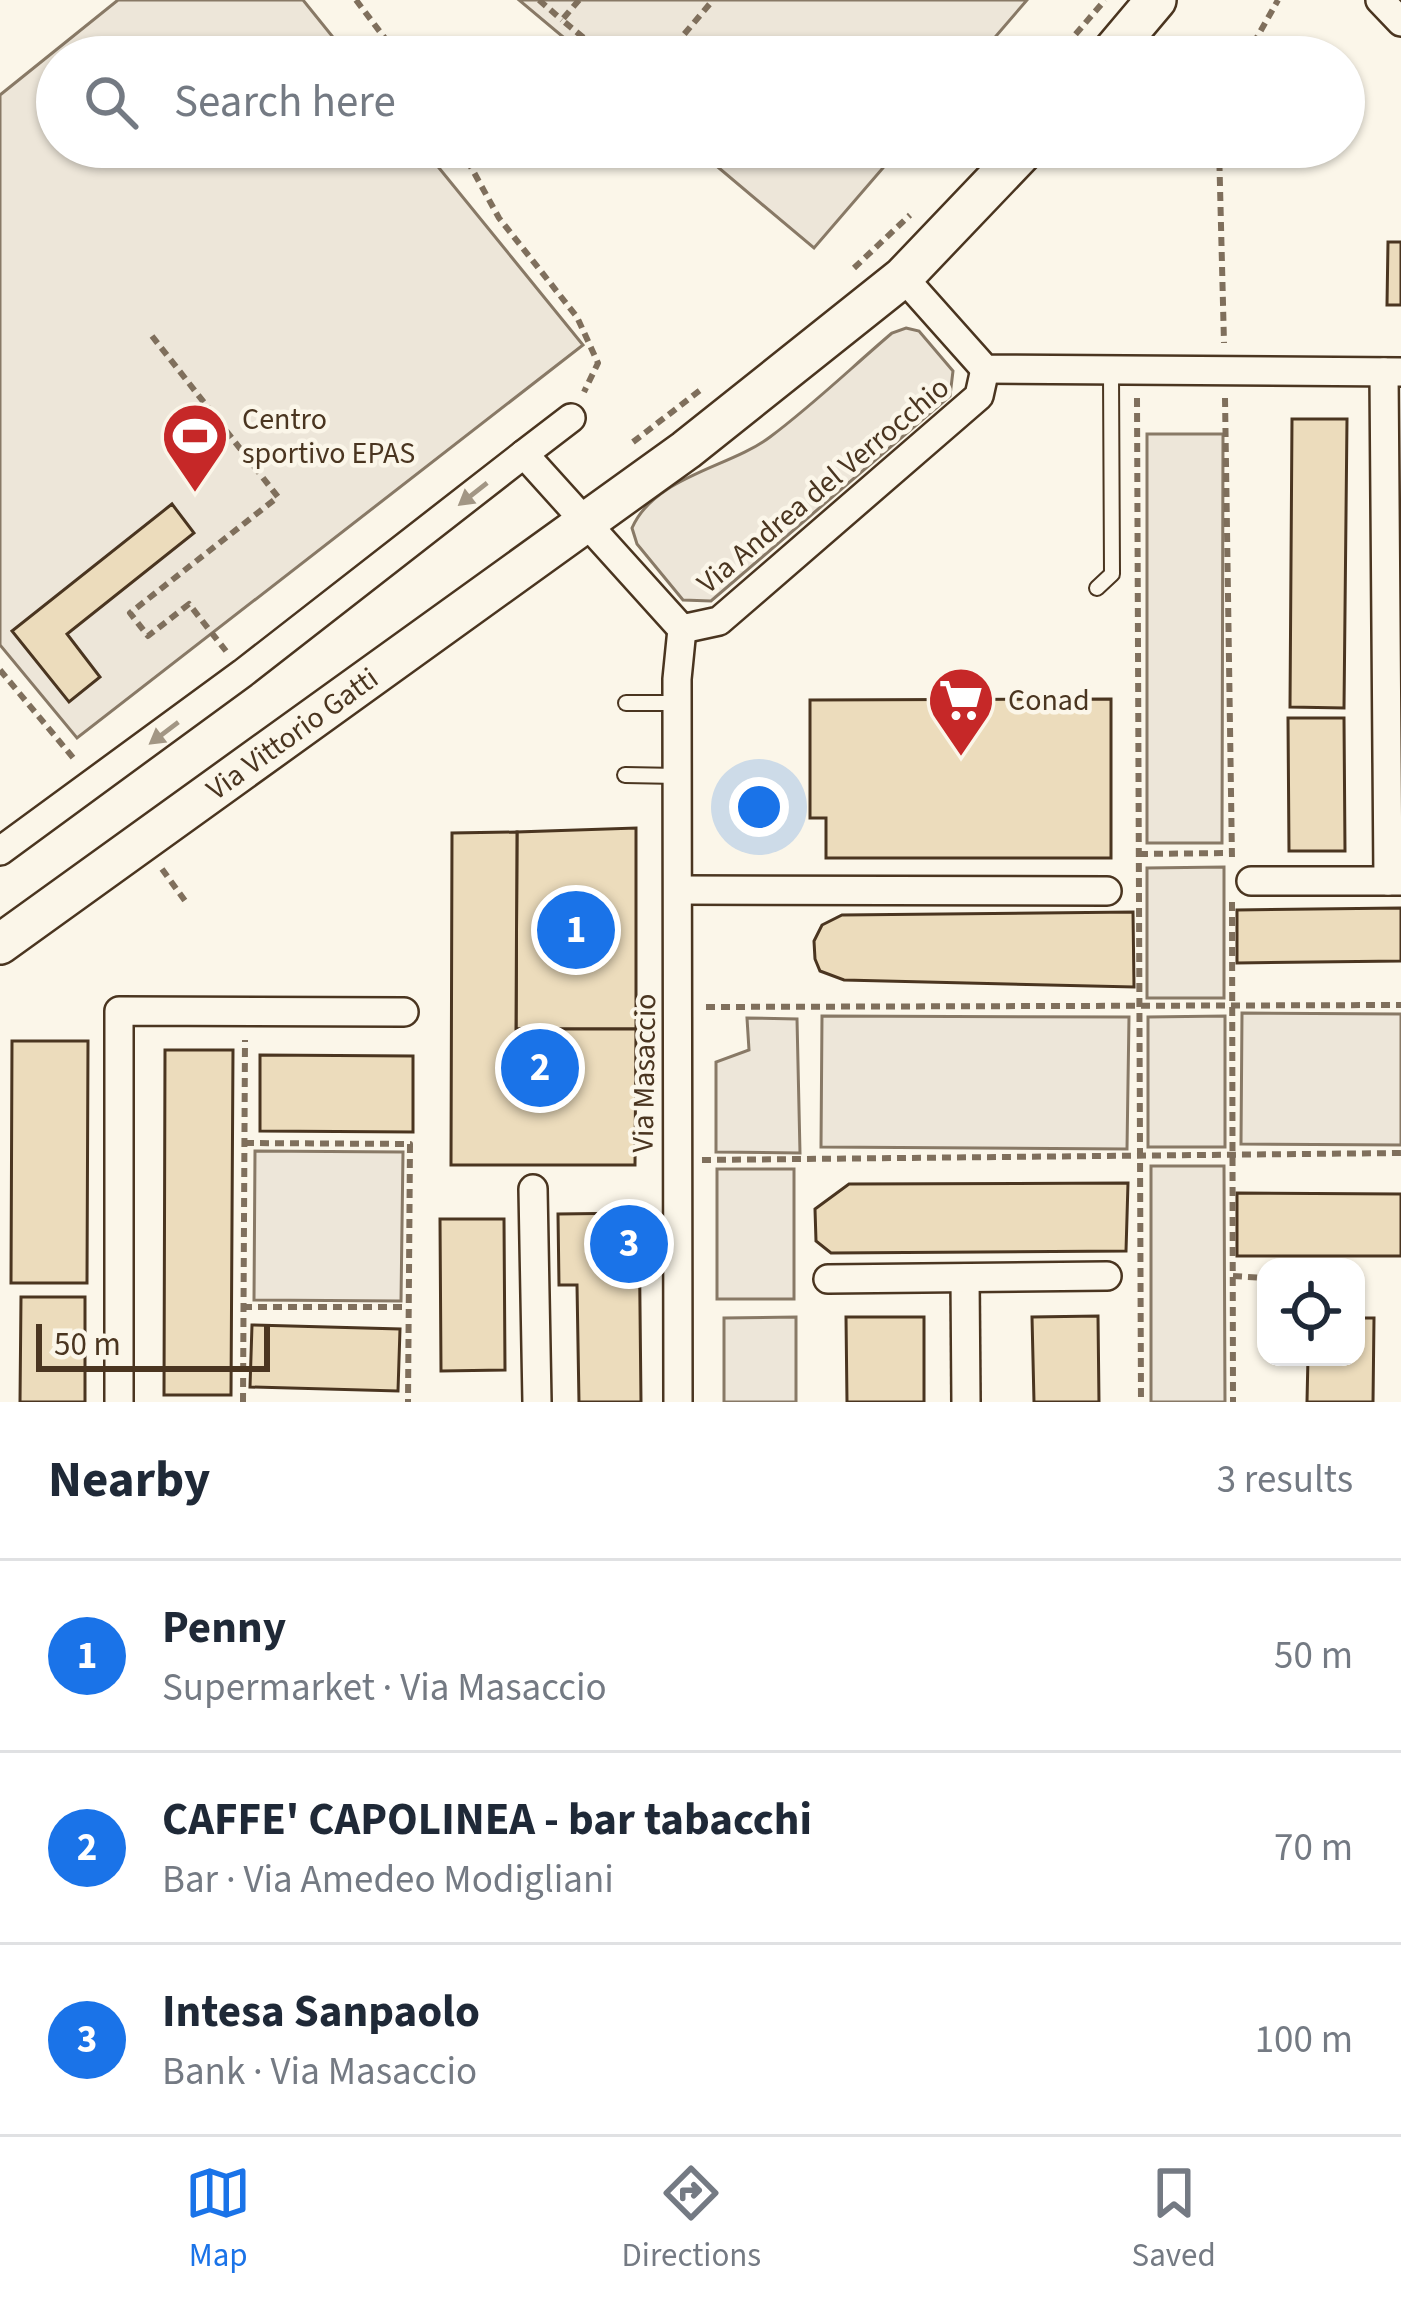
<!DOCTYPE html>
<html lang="en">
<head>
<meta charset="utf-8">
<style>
  body { margin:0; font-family:"Source Sans 3",sans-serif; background:#f2f2f3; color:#1f2937 }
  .controls { position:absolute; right:36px; bottom:36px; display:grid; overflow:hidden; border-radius:24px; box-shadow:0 3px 9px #0004 }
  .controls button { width:108px; height:108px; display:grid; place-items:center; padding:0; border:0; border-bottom:3px solid #e0e1e3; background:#fff; color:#1f2937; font:60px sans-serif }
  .scale { position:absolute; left:36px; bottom:30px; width:234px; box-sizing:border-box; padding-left:12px; border:6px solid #4a3520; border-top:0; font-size:33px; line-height:42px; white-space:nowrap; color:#4a3520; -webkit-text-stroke:9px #fbf6e9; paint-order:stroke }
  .you { position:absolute; left:759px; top:807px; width:42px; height:42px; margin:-30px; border:9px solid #fff; border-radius:50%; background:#1a73e8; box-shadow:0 0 0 18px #1a73e833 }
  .badge { display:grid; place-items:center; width:78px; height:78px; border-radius:50%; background:#1a73e8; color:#fff; font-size:39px; font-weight:700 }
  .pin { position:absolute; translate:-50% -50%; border:6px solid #fff; box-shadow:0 3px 12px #0006 }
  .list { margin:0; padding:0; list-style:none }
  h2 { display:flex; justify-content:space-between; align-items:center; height:156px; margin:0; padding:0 48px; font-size:51px }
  h2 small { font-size:39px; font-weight:400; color:#747a83 }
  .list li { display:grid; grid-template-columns:78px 1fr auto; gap:36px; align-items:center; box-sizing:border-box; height:192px; padding:0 48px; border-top:3px solid #e0e1e3 }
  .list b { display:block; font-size:45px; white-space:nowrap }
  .list p { margin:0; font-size:39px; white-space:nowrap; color:#747a83 }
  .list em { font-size:39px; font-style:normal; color:#747a83 }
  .icon { flex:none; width:66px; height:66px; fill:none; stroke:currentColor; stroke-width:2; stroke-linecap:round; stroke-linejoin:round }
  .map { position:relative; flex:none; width:1401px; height:1402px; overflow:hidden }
  .search { position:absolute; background:#fff; box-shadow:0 3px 9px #0004; left:36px; right:36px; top:36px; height:132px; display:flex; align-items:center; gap:30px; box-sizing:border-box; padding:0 42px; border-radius:66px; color:#747a83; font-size:45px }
  .sheet { height:732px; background:#fff }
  nav { display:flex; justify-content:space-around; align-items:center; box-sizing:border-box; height:168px; border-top:3px solid #e0e1e3; background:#fff; font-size:33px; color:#747a83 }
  nav a { display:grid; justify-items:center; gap:6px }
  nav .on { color:#1a73e8 }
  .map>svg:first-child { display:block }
  .green { fill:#ede6d9; stroke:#887966; stroke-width:3 }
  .building { fill:#ecdcbc; stroke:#4a3520; stroke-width:3 }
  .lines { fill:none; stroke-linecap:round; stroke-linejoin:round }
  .lane-casing { stroke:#4a3520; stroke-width:18 }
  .street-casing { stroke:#4a3520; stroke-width:32 }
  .secondary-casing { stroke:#4a3520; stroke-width:44 }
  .path { stroke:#7f6f5c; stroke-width:6; stroke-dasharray:9 6; stroke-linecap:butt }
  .lane { stroke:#fbf6e9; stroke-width:14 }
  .street { stroke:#fbf6e9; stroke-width:27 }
  .secondary { stroke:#fbf6e9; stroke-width:39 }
  .oneway { fill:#a29684 }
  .labels { text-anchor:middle; stroke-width:9; stroke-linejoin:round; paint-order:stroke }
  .poi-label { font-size:30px; fill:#4a3520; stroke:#fbf6e9; text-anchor:start }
  .street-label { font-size:30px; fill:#4a3520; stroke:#fbf6e9 }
</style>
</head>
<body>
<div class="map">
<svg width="1401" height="1402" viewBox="0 0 1401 1402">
  <rect width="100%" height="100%" fill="#fbf6e9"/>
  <!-- green -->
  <g class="green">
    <path d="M118 0H303L349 57H57V147H422L583 345 77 738 0 645V95Z"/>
    <path d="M519 0H1027L978 57H587Z"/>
    <path d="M694 147H901L814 248Z"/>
    <path d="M906 328 919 331 953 371 950 396 711 601 683 600 637 544 632 528C655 476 729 468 770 437 813 405 852 367 892 333Z"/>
    <path d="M1147 434H1223L1222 843H1147Z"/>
    <path d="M1224 867V998H1147V868Z"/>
    <path d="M1242 1013 1401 1014V1145L1241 1144Z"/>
    <path d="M822 1016 1129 1017 1127 1149 821 1147Z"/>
    <path d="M1225 1016V1147H1148V1017Z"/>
    <path d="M747 1018 797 1019 800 1153 716 1152V1062L749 1050Z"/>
    <path d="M255 1151 403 1152 401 1301 254 1300Z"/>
    <path d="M1151 1166H1224L1225 1402H1151Z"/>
    <rect x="717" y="1169" width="77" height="130"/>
    <path d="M796 1317V1402H724V1318Z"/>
  </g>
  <!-- building -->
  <g class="building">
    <path d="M1388 242H1401V305H1387Z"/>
    <path d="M1292 419H1347L1344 708 1290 707Z"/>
    <path d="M172 504 194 533 67 634 100 677 69 702 12 631Z"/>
    <path d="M1111 699V858H826V818H810V700Z"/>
    <path d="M1288 718H1344L1345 851H1289Z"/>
    <path d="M636 828V1029H516L517 832Z"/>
    <path d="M517 832 516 1029H636L635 1165H451L452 833Z"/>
    <path d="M1401 908V961L1237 963V910Z"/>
    <path d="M1133 912 1134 987 844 980 820 971 815 959 814 941 822 925 842 915Z"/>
    <path d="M12 1041H88L87 1283H11Z"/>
    <path d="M165 1050H233L231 1395H164Z"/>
    <path d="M260 1055 413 1056V1132L260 1131Z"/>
    <path d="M1128 1183 1126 1251 831 1253 816 1241 815 1209 849 1184Z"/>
    <path d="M1237 1193 1401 1194V1256H1237Z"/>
    <path d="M639 1213 641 1402H579L577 1285H559L558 1214Z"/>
    <path d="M440 1219H504L505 1370 441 1371Z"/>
    <path d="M21 1297H85V1402H20Z"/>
    <path d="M1098 1316 1099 1402H1034L1032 1317Z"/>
    <path d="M846 1317H924V1402H847Z"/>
    <path d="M1356 1318H1374L1373 1402H1307L1308 1357H1356Z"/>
    <path d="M252 1325 400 1329 398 1391 250 1387Z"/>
  </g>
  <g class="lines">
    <!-- lane casing -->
    <g class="lane-casing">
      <g id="lane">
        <path d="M1097 588 1112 574 1111 373"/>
        <path d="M626 703H678"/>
        <path d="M625 775 678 776"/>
      </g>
    </g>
    <!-- street casing -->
    <g class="street-casing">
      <g id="street">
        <path d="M1380 0 1401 22"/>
        <path d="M903 277 985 369 1401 372"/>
        <path d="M1384 372 1388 881"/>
        <path d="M524 454 571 418"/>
        <path d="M682 629 719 621 979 396 985 369"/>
        <path d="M0 851 243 673 524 454 682 629"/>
        <path d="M1251 881H1401"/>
        <path d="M679 890 1107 891"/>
        <path d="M533 1189 537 1402"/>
        <path d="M965 1278 966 1402"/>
        <path d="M828 1279 1107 1276"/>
        <path d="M119 1402V1011L404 1012"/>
        <path d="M678 1402 677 679 682 629"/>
      </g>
    </g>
    <!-- secondary casing -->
    <g class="secondary-casing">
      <g id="secondary">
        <path d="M1108 57 1156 0"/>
        <path id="s1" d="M0 944 686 450 903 277 1027 147"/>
      </g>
    </g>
    <!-- path -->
    <g class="path">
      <path d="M356 0 399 57"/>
      <path d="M539 0 562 20"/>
      <path d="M579 0 562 20 607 57"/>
      <path d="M665 57 713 0"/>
      <path d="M1056 57 1105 0"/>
      <path d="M1246 57 1278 0"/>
      <path d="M460 147 499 218 577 317 598 363 584 392"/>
      <path d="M1219 147 1224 343"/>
      <path d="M854 268 910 215"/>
      <path d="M152 336 278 497 130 613 148 636 189 604 226 651"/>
      <path d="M1137 398 1141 1402"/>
      <path d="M1225 398 1232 858"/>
      <path d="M633 442 703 388"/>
      <path d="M0 670 75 760"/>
      <path d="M1139 854 1232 853"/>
      <path d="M162 869 188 905"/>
      <path d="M1232 902 1233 1402"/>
      <path d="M706 1007 1401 1005"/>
      <path d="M245 1143 410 1144 408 1402"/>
      <path d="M702 1160 1401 1153"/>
      <path d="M1233 1276 1266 1278"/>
      <path d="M243 1307H408"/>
      <path d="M243 1402 245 1040"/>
    </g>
    <!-- lane -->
    <use href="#lane" class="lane"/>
    <!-- street -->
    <use href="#street" class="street"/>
    <!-- secondary -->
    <use href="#secondary" class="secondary"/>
  </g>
  <!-- one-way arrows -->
  <defs><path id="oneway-solid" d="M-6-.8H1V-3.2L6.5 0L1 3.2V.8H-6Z" transform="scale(3)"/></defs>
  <g class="oneway">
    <use href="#oneway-solid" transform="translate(473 494) rotate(142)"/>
    <use href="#oneway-solid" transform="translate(164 733) rotate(143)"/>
  </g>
  <!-- icons -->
  <defs>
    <g id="stadium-pin" transform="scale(3.45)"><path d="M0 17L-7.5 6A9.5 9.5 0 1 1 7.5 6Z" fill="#c62828" stroke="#fbf6e9"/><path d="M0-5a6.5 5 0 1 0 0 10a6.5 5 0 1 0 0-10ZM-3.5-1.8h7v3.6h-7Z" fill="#fff"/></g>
    <g id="supermarket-pin" transform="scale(3.45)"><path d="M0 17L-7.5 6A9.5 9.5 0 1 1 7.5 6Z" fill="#c62828" stroke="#fbf6e9"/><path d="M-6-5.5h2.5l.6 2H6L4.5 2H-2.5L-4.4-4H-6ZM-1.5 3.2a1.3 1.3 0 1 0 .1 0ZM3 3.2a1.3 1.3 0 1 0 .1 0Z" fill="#fff"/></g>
  </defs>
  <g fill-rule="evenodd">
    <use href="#stadium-pin" x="195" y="436"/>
    <use href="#supermarket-pin" x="961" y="700"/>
  </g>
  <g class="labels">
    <!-- poi labels -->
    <g class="poi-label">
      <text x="242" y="429">Centro<tspan x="242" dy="34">sportivo EPAS</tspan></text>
      <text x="1008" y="710">Conad</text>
    </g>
    <!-- street labels -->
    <g class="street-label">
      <text transform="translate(823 485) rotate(-40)" y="10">Via Andrea del Verrocchio</text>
      <text dy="10" stroke="none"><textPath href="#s1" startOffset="360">Via Vittorio Gatti</textPath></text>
      <text transform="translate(644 1073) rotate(-89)" y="10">Via Masaccio</text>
    </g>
  </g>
</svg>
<div class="controls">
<button><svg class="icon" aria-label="locate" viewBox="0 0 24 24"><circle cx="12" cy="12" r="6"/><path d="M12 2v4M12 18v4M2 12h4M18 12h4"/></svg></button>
</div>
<div class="scale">50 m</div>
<div class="you"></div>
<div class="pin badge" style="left:576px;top:930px">1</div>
<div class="pin badge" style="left:540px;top:1068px">2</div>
<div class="pin badge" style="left:629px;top:1244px">3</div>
<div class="search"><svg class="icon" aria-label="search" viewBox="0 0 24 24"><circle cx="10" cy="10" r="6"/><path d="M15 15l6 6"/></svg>Search here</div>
</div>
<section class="sheet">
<h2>Nearby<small>3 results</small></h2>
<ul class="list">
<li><span class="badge">1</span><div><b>Penny</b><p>Supermarket · Via Masaccio</p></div><em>50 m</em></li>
<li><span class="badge">2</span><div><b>CAFFE' CAPOLINEA - bar tabacchi</b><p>Bar · Via Amedeo Modigliani</p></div><em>70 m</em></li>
<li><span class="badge">3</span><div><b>Intesa Sanpaolo</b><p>Bank · Via Masaccio</p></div><em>100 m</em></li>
</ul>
</section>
<nav>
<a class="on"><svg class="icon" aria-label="map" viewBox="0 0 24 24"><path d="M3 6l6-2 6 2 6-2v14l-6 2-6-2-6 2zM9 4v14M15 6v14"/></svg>Map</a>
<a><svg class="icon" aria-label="directions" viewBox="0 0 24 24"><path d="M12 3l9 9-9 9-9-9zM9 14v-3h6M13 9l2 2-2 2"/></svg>Directions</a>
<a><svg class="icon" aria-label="saved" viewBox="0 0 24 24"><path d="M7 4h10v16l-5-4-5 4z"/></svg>Saved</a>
</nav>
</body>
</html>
